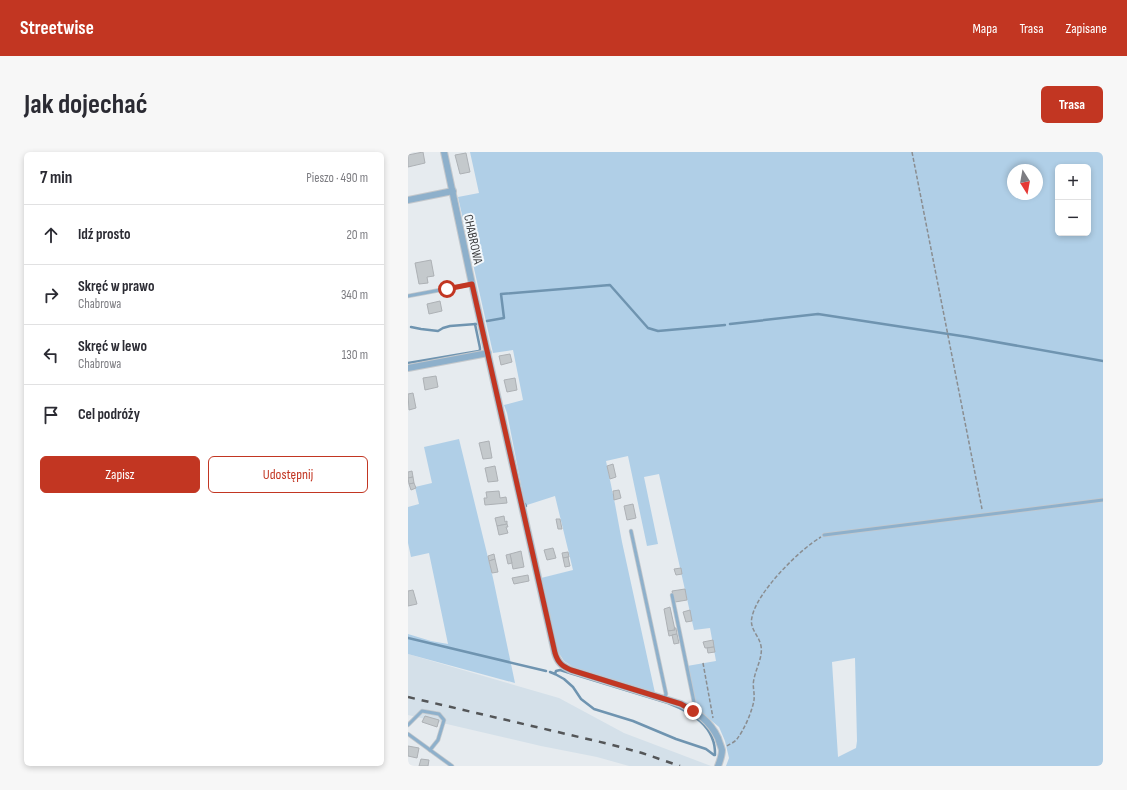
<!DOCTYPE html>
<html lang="pl">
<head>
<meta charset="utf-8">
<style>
  body { margin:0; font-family:"Sofia Sans Condensed",sans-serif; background:#f7f7f7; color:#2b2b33 }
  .controls { position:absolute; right:12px; top:12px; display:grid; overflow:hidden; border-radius:6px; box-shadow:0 2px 6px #0003 }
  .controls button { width:36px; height:36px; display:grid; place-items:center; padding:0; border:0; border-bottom:1px solid #e1e1e2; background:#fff; color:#2b2b33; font:20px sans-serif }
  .compass { position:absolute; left:599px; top:12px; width:36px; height:36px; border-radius:50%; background:#fff; box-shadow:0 2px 6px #0003; rotate:169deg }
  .stop { position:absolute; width:12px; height:12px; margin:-9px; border:3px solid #c23622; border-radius:50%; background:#fff }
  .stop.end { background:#c23622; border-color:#fff; box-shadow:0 1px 4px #0008 }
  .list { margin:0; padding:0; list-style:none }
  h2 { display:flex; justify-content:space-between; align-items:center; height:52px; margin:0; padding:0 16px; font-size:17px }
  h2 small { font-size:13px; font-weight:400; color:#7c7c81 }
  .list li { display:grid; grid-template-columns:26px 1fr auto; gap:12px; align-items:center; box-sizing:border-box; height:60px; padding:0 16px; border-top:1px solid #e1e1e2 }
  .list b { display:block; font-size:15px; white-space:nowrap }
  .list p { margin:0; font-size:13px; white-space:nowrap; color:#7c7c81 }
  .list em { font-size:13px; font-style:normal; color:#7c7c81 }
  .actions { display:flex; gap:8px; padding:12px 16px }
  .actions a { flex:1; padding:9px 0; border:1px solid #c23622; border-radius:6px; text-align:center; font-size:14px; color:#c23622 }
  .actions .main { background:#c23622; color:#fff }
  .icon { flex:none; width:22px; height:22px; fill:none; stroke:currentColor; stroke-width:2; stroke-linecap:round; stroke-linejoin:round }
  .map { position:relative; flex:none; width:695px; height:614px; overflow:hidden; border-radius:6px }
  header { display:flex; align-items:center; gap:24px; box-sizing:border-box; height:56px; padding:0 20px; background:#c23622; color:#fff }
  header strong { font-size:19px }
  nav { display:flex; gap:22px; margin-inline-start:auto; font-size:14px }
  .intro { display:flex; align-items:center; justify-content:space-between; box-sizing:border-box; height:96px; padding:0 24px }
  h1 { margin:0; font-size:28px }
  .button { padding:10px 18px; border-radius:6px; background:#c23622; color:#fff; font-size:14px; font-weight:700 }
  main { display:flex; gap:24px; padding:0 24px }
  aside { flex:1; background:#fff; border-radius:6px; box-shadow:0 2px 6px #0003 }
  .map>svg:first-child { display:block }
  .built { fill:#d4e0e9 }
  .green { fill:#b0cfe7; fill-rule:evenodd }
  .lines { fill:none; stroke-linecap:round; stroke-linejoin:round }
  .stream { stroke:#6f94b0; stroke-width:2.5 }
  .building { fill:#c4c9cc; stroke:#adb1b5 }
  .service-casing { stroke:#c4c8cc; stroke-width:4.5 }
  .minor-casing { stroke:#c4c8cc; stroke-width:8 }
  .path { stroke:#8a8d90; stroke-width:1.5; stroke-dasharray:4 2; stroke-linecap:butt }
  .service { stroke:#8eb0cb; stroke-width:3 }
  .minor { stroke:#8eb0cb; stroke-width:6 }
  .rail { stroke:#545658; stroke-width:2.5; stroke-dasharray:7 7; stroke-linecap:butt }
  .route { stroke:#c23622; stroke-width:5 }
  .labels { text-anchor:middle; stroke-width:4; stroke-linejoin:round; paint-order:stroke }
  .street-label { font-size:13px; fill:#3b3c3e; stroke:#f3f8fc }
</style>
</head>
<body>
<header>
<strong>Streetwise</strong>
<nav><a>Mapa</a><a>Trasa</a><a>Zapisane</a></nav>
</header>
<div class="intro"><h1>Jak dojechać</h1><a class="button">Trasa</a></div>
<main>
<aside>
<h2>7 min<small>Pieszo · 490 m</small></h2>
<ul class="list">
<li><svg class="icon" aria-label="ahead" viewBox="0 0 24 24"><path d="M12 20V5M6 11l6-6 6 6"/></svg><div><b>Idź prosto</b></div><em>20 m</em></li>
<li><svg class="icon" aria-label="right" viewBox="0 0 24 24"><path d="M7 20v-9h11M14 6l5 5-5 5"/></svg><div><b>Skręć w prawo</b><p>Chabrowa</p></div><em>340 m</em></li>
<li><svg class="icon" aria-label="left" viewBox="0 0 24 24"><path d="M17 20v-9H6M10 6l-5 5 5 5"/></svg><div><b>Skręć w lewo</b><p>Chabrowa</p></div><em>130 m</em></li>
<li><svg class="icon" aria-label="arrive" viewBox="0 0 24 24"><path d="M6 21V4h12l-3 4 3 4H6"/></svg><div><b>Cel podróży</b></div></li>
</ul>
<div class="actions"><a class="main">Zapisz</a><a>Udostępnij</a></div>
</aside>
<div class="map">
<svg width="695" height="614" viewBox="0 0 695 614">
  <rect width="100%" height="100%" fill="#e6ebef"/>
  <!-- built -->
  <path class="built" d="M0 502 151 546 216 581 303 614H221L189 605 133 594 0 563Z"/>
  <!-- green -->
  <g class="green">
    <path d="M62 0H695V614H318L321 606 317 589 311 575 288 556 279 514 308 509 302 476 286 478 251 322 236 325 250 392 239 394 220 304 198 309 207 352 214 390 247 541 165 515 156 509 150 500 133 426 165 418 147 344 119 353H117L99 261 96 253 115 248 105 198 85 201 50 45 71 41ZM650 15H680V81H650ZM605 18H629V42H605ZM447 506 449 589 448 596 430 605 424 510Z"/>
    <path d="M51 287 85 426 107 531 0 502V482L23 489 40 492 21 401 3 405 0 391V355L11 352 7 335 24 331 16 295Z"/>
  </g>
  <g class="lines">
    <!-- stream -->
    <g class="stream">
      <path d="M79 169 96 166 93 142 202 133 240 176 250 179 317 173"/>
      <path d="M322 172 410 162 560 185 695 209"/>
      <path d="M3 175 13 177 30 179 35 176 42 174 68 172"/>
      <path d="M0 211 71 199 72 198V196L67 172"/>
      <path d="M117 352 118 354"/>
      <path d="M0 486 138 519"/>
      <path d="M142 520 147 522 156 527 165 535 173 547 186 557 225 569 268 587 298 597 306 603"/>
      <path d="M147 522 148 519 152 518 260 551C283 560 308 574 307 603"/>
    </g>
  </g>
  <!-- building -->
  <g class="building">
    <path d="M15 0 17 11 0 15V3Z"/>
    <path d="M58 1 62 20 52 22 47 3Z"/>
    <path d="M23 108 26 124 19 125 20 131 11 132 7 111Z"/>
    <path d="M32 149 34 159 21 162 19 152Z"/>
    <path d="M102 202 104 210 93 213 91 204Z"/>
    <path d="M28 224 30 235 17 238 15 226Z"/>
    <path d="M107 226 109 238 99 240 96 228Z"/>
    <path d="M5 241 8 256 1 258 0 242Z"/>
    <path d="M81 289 84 306 75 307 71 291Z"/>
    <path d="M205 312 208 325 202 327 199 314Z"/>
    <path d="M87 314 90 329 80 330 77 316Z"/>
    <path d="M4 319 5 325 0 326V320Z"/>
    <path d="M5 325 6 331 1 332 0 326Z"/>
    <path d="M6 331 8 336 3 338 1 332Z"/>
    <path d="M211 338 213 346 206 348 205 339Z"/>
    <path d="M91 339 92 346 98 345 99 351 77 353 76 346H79L78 340Z"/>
    <path d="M225 352 228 366 219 368 216 354Z"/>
    <path d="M96 364 97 370 99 369V372L89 374 87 366Z"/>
    <path d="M148 367H152L154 377H150Z"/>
    <path d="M99 372 100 375H98L100 381 91 383 89 374Z"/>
    <path d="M145 396 148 406 139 408 136 398Z"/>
    <path d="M113 399 116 415 105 417 102 402Z"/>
    <path d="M160 400 161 405 155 406 154 401Z"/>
    <path d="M86 402 87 407 81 409 80 404Z"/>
    <path d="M102 402 104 411 100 412 98 403Z"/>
    <path d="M160 405 162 414 157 415 155 406Z"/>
    <path d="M87 407 90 420 84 421 81 409Z"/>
    <path d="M273 416 274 422 268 423 266 417Z"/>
    <path d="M120 423 121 429 106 432 104 426Z"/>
    <path d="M277 437 279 448 267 450 264 439Z"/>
    <path d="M5 438 9 452 0 454V439Z"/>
    <path d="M262 455 267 478 260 479 256 457Z"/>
    <path d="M282 458 284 469 278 470 275 460Z"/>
    <path d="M266 476H268L269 482 261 484 260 479 267 478Z"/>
    <path d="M269 482 271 491 266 492 264 483Z"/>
    <path d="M305 488 306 495 297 496 295 490Z"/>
    <path d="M306 495 307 500 300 501 299 496Z"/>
    <path d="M17 564 31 568 29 575 14 570Z"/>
    <path d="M0 594 11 596 9 606 0 604Z"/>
    <path d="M13 607 21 608 20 614H11Z"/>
  </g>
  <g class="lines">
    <!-- service casing -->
    <g class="service-casing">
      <g id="service">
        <path d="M0 144 64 132"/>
        <path d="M223 379 258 542 256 547"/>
        <path d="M416 383 695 348"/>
        <path d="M264 443 286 550 285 559"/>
        <path d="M0 573 14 559 31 562 36 568 30 588 22 598"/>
        <path d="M0 582 44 614"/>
      </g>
    </g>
    <!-- minor casing -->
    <g class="minor-casing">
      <g id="minor">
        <path d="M36 0 64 132 147 501C150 511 154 514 163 518L273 552C289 560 302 569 310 586 311 590 313 594 314 598 314 604 312 609 310 614"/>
        <path d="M0 48 45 39"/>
        <path d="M0 216 80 201"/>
      </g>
    </g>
    <!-- path -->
    <g class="path">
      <path d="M504 0 574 357"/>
      <path d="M295 511 305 566"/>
      <path d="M319 594C322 592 327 590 329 587 336 578 344 560 346 548 347 541 344 534 346 527 348 516 355 505 353 494 351 483 341 477 344 465 349 440 391 398 413 385"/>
    </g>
    <!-- service -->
    <use href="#service" class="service"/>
    <!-- minor -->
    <use href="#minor" class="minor"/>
    <!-- rail -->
    <path class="rail" d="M0 545 201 592 234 601 272 614"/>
  </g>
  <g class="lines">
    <!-- route -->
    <path class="route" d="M39 137 64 132 147 501C150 511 154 514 163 518L273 552 285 559"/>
  </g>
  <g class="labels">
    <!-- street labels -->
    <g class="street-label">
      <text transform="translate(66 87) rotate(78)" y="5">CHABROWA</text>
    </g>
  </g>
</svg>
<div class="controls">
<button>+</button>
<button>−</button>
</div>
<svg class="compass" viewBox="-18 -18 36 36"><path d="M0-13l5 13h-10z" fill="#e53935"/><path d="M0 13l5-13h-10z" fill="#7c7c81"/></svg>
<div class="stop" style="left:39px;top:137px"></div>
<div class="stop end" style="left:285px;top:559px"></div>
</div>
</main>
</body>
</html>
